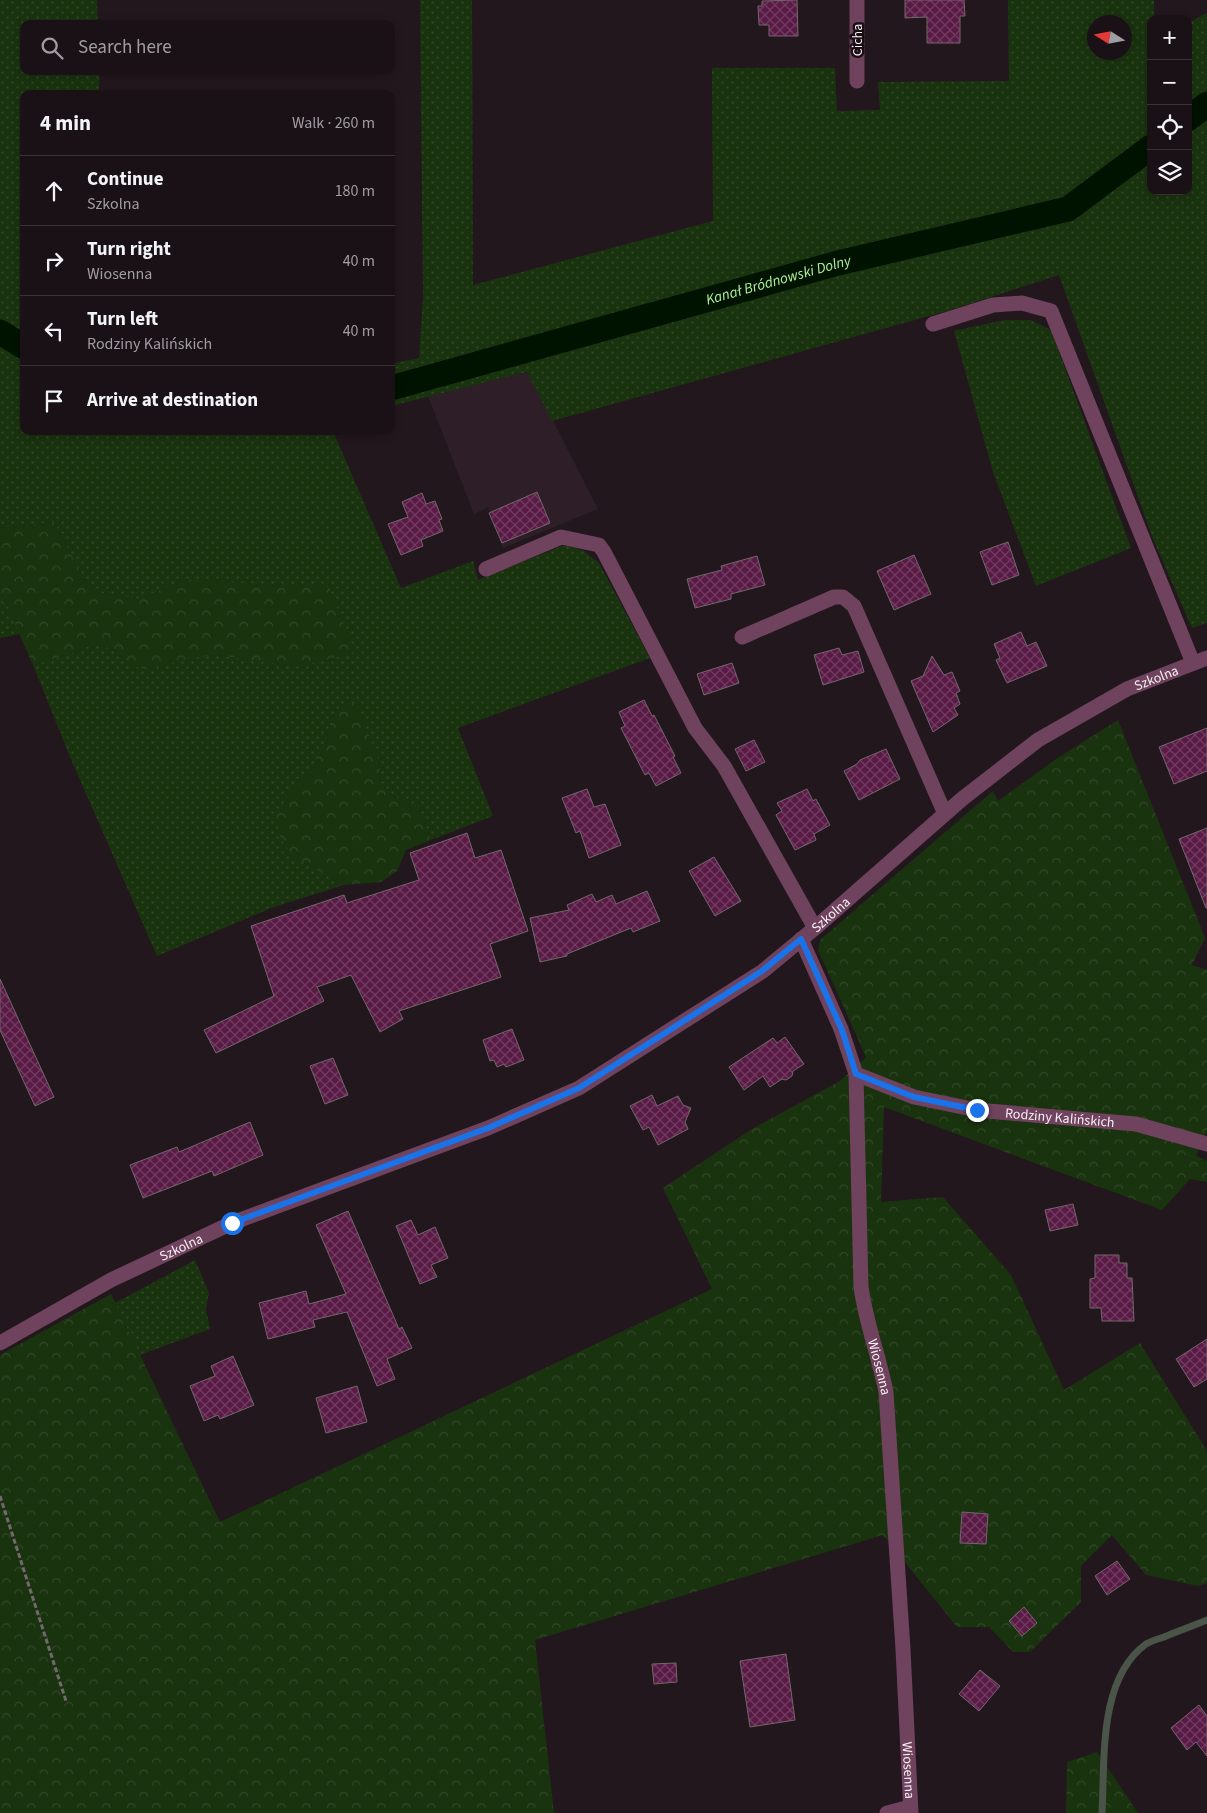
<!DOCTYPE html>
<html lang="en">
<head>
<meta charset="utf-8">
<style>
  body { margin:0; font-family:"Source Sans 3",sans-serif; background:#231a1f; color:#f1f3f6 }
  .controls { position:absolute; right:15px; top:15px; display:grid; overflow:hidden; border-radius:10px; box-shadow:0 2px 8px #0003 }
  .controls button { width:45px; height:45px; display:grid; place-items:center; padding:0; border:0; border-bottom:1px solid #383135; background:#1a1116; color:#f1f3f6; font:25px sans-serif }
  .compass { position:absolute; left:1087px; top:15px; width:45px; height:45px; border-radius:50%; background:#1a1116; box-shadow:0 2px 8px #0003; rotate:281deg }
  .stop { position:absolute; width:15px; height:15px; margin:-11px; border:4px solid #1a73e8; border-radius:50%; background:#fff }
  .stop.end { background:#1a73e8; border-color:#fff; box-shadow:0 1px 5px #0008 }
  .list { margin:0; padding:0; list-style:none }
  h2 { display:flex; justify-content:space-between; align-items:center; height:65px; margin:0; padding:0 20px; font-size:21px }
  h2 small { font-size:16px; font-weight:400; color:#9f9da1 }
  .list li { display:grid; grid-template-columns:32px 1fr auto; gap:15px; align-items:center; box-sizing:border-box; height:70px; padding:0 20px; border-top:1px solid #383135 }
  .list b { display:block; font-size:19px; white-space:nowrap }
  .list p { margin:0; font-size:16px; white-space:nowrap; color:#9f9da1 }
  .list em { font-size:16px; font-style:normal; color:#9f9da1 }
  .icon { flex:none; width:28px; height:28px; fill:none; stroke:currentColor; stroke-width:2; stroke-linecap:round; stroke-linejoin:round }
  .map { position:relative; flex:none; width:1207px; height:1813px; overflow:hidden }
  .search { position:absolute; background:#1a1116; box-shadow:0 2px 8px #0003; left:20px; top:20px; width:375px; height:55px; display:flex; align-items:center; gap:12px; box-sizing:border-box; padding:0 18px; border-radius:10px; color:#9f9da1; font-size:19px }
  .panel { position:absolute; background:#1a1116; box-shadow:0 2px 8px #0003; left:20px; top:90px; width:375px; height:345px; border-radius:10px }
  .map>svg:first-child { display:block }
  .built { fill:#2e1e28 }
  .grass { fill:url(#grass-dots); fill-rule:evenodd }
  .forest { fill:url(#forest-crowns) }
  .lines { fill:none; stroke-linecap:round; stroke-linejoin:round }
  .stream { stroke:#4a5449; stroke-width:7 }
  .canal { stroke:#001200; stroke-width:25 }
  .building { fill:url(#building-cross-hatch); stroke:#73666d }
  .path { stroke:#72686d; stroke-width:3; stroke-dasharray:5 2.5; stroke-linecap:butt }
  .minor { stroke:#6f425e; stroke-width:15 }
  .route { stroke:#1a73e8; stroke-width:6 }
  .labels { text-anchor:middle; stroke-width:5; stroke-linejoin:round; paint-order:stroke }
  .street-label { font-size:14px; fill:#f7eff3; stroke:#180e14 }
  .water-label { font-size:15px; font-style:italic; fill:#aef097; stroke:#180e14 }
</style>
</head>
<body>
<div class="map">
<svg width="1207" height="1813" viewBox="0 0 1207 1813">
  <defs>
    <pattern id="grass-dots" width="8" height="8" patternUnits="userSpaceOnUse" patternTransform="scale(1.25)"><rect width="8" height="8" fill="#1a330f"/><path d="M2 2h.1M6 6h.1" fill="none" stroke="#314727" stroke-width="1.8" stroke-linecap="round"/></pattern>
    <pattern id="forest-crowns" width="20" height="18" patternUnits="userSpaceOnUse" patternTransform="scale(1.25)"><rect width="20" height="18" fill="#1a330f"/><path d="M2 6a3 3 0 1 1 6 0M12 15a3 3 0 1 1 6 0" fill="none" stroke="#314727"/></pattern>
    <pattern id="building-cross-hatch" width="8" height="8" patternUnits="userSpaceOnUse" patternTransform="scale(1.25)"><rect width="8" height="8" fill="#591a45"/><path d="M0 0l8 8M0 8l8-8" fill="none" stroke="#723c60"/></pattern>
  </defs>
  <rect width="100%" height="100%" fill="#22171d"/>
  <!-- built -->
  <path class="built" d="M528 372 598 509 503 548 488 507 474 514 428 396Z"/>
  <!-- grass -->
  <g class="grass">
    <path d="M0 0H97L98 24H24V71H99V94H24V431H333L401 588 473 561 478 580 562 546H570L584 551 599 563 650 658 458 728 493 816 431 840 418 807 391 795 381 783 378 759 368 733 331 717 326 744 312 770 292 789 296 858 344 885 274 907 157 956 70 757 33 665 75 652 94 644 114 649 127 662 217 655 295 666 186 580 138 599 90 591 54 522 0 528Z"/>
    <path d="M420 0H472L473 285 713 221 712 68H835L837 111 880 110 878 82 1009 81 1008 0H1154V19H1151V191H1188V23L1207 13V623L1192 628 1153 539 1059 275 947 311 552 421 527 372 391 406V364L419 358 423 298ZM1094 22H1124V52H1094Z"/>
    <path d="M1004 320H1031L1051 330 1131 548 1036 586 993 472 954 331Z"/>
    <path d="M0 589 20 634 0 638Z"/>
    <path d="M195 1260 209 1293 206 1309 210 1329 140 1355 115 1303Z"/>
  </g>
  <!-- forest -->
  <g class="forest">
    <path d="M54 522 90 591 138 599 186 580 329 587 355 652 318 662 295 666 217 655 190 658 148 669 139 668 127 662 114 649 94 644 75 652 33 665 0 589V528Z"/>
    <path d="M356 702 378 759 381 783 391 795 418 807 431 840 406 850 397 871 381 882 344 885 296 858 283 843 278 830 277 813 292 789 312 770 326 744 331 717 344 703Z"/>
    <path d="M1118 720 1205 938 1192 965 1207 970V1132L1196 1156 1207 1161V1182L1190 1179 1162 1210 884 1107 881 1202 943 1197 1011 1275 1064 1390 1140 1343 1207 1451V1583L1198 1586 1146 1575 1112 1535 1081 1566V1602L1030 1652H1013L989 1627H957L883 1535 535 1640 554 1813H0V1355L111 1294 220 1522 712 1289 663 1188 752 1129 840 1081 866 1057 818 950 820 940 993 791 998 801 1059 757Z"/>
    <path d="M1097 1752 1138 1813H1066L1067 1762Z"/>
  </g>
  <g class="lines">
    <!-- stream -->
    <path class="stream" d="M1102 1813C1105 1760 1098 1679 1146 1644 1151 1641 1158 1639 1164 1637 1178 1631 1193 1626 1207 1620"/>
    <!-- canal -->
    <g class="canal">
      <path d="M1188 119 1207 104"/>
      <path d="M0 332 24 347"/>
      <path id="s1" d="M391 388 838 263 1068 209 1151 147"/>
    </g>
  </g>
  <!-- building -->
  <g class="building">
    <path d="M797 0 798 36H769V25H759L758 6H762V1Z"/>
    <path d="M905 0H964L965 16H960V43H927V17L905 18Z"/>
    <path d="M537 492 550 523 502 543 489 513Z"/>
    <path d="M422 493 426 504 435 501 442 519 439 520 443 531 421 540 423 546 401 555 388 524 408 517 402 502Z"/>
    <path d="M1008 542 1019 575 992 585 980 552Z"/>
    <path d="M914 555 931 594 894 610 877 571Z"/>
    <path d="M757 556 765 585 731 594V599L695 608 687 579 722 570 721 566Z"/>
    <path d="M1021 632 1027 646 1036 642 1047 666 1007 683 996 660 1000 658 994 644Z"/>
    <path d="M839 648 842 655 858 651 864 672 823 685 814 655Z"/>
    <path d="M932 656 944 675 952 672 960 691 956 693 960 704 954 708 958 715 933 732 911 681 923 676Z"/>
    <path d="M732 663 739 683 704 695 697 674Z"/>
    <path d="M644 700 652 716 654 715 675 756 673 757 681 773 656 786 649 773 645 775 621 728 625 726 619 712Z"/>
    <path d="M1207 728V771L1174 784 1159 747Z"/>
    <path d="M754 740 765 762 746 771 735 749Z"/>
    <path d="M886 749 900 779 859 800 844 771 857 764 860 760Z"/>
    <path d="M587 789 594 807 605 804 621 845 589 858 580 831 576 833 562 798Z"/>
    <path d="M807 789 813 801 816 799 830 825 814 834 816 840 795 850 776 815 782 811 777 803Z"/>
    <path d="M1207 828V908H1206L1179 839Z"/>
    <path d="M467 833 475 858 501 850 528 931 490 944 501 977 399 1011 403 1019 380 1032 351 975 317 987 324 1001 216 1053 204 1030 274 996 251 926 344 895 347 903 419 880 410 853Z"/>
    <path d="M714 857 741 901 715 916 689 871Z"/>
    <path d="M647 891 660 921 633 932 631 928 567 954V956L540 962 530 918 569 910 567 905 592 894 596 902 612 895 616 904Z"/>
    <path d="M0 979 54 1097 35 1106 0 1030Z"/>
    <path d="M512 1029 524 1060 506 1067 504 1064 497 1067 494 1060 490 1061 483 1040Z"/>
    <path d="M785 1037 804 1064 793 1071 792 1076 786 1080 782 1079 770 1087 763 1076 744 1090 729 1067 773 1038 777 1043Z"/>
    <path d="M333 1058 348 1095 325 1104 310 1066Z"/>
    <path d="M652 1095 657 1106 678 1096 683 1105 691 1108 685 1122 688 1129 658 1145 649 1127 643 1130 630 1106Z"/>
    <path d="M250 1122 263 1155 214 1176 212 1171 143 1198 130 1165 177 1147 179 1152Z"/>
    <path d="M1073 1204 1078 1225 1050 1231 1045 1210Z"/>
    <path d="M348 1211 399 1329 402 1327 412 1348 387 1359 395 1379 377 1386 347 1312 313 1320 315 1327 268 1339 259 1303 306 1291 309 1304 346 1294 316 1225Z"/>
    <path d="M411 1220 418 1235 435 1227 448 1258 431 1265 437 1277 420 1284 396 1226Z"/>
    <path d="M1095 1255H1119V1263H1127V1278H1132L1134 1321H1102L1101 1308H1090V1279L1095 1278Z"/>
    <path d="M1207 1339V1379L1194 1387 1176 1359Z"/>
    <path d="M233 1356 254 1405 220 1419 218 1415 204 1421 190 1386 215 1376 211 1366Z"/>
    <path d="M357 1386 367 1422 326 1433 316 1398Z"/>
    <path d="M962 1512 988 1514 986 1544 960 1543Z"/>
    <path d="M1117 1561 1130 1579 1107 1595 1095 1576Z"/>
    <path d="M1024 1607 1037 1623 1022 1636 1009 1621Z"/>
    <path d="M786 1654 795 1720 750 1727 740 1661Z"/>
    <path d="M676 1663 677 1682 654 1684 652 1664Z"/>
    <path d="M980 1670 1000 1686 979 1711 959 1694Z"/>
    <path d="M1199 1705 1207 1716V1756L1196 1742 1187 1750 1171 1728Z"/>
  </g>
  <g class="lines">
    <!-- path -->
    <path class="path" d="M0 1496 66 1701"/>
    <!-- minor -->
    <g class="minor">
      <path d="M857 0V81"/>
      <path d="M933 324 993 305 1022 303 1051 311 1193 663"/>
      <path d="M486 569 561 537 599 545 604 552 695 728 724 766 815 928"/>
      <path d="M742 637 834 597H843L854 606 945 814"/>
      <path id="s2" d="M801 939 841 1029 856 1074 861 1287C866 1323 879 1357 886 1392L903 1649 911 1813"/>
      <path id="s3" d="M856 1074 914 1097 977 1110 1136 1124 1207 1144"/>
      <path id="s4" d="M0 1343 111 1280 232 1223 488 1128 579 1088 763 971 815 928 962 799 1038 740 1127 689 1207 658"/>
      <path d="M887 1813 910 1807"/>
    </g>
  </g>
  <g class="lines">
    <!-- route -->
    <path class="route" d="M232 1223 488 1128 579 1088 762 971 801 939 842 1030 856 1074 914 1097 977 1110"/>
  </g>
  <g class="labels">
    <!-- street labels -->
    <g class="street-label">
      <text transform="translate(857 40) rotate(-90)" y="5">Cicha</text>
      <text dy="5" stroke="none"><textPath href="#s4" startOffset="1345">Szkolna</textPath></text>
      <text dy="5" stroke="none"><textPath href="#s4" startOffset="940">Szkolna</textPath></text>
      <text dy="5" stroke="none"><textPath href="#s3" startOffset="210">Rodziny Kalińskich</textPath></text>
      <text dy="5" stroke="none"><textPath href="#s4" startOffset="205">Szkolna</textPath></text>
      <text dy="5" stroke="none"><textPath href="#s2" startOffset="441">Wiosenna</textPath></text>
      <text dy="5" stroke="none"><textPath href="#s2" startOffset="846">Wiosenna</textPath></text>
    </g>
    <!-- water labels -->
    <g class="water-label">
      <text dy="5" stroke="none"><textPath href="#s1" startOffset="402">Kanał Bródnowski Dolny</textPath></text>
    </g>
  </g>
</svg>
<div class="controls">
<button>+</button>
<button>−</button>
<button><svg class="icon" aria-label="locate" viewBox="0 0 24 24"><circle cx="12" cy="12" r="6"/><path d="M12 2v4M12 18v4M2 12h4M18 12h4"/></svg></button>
<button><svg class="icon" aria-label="layers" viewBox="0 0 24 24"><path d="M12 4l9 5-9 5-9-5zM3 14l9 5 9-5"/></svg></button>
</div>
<svg class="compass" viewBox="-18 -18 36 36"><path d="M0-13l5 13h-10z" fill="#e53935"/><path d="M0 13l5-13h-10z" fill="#9f9da1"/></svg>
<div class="stop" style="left:232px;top:1223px"></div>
<div class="stop end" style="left:977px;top:1110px"></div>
<div class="search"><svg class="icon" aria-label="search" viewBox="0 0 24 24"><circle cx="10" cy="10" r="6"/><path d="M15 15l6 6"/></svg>Search here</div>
<section class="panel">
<h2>4 min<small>Walk · 260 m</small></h2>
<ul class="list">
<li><svg class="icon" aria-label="ahead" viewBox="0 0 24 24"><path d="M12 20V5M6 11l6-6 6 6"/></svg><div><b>Continue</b><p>Szkolna</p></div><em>180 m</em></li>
<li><svg class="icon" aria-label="right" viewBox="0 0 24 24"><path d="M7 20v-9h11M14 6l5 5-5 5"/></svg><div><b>Turn right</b><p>Wiosenna</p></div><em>40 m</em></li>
<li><svg class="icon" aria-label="left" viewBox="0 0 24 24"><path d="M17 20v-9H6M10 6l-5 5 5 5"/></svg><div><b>Turn left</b><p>Rodziny Kalińskich</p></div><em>40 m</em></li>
<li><svg class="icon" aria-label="arrive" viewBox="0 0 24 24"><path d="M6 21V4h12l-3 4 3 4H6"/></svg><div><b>Arrive at destination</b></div></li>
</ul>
</section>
</div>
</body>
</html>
